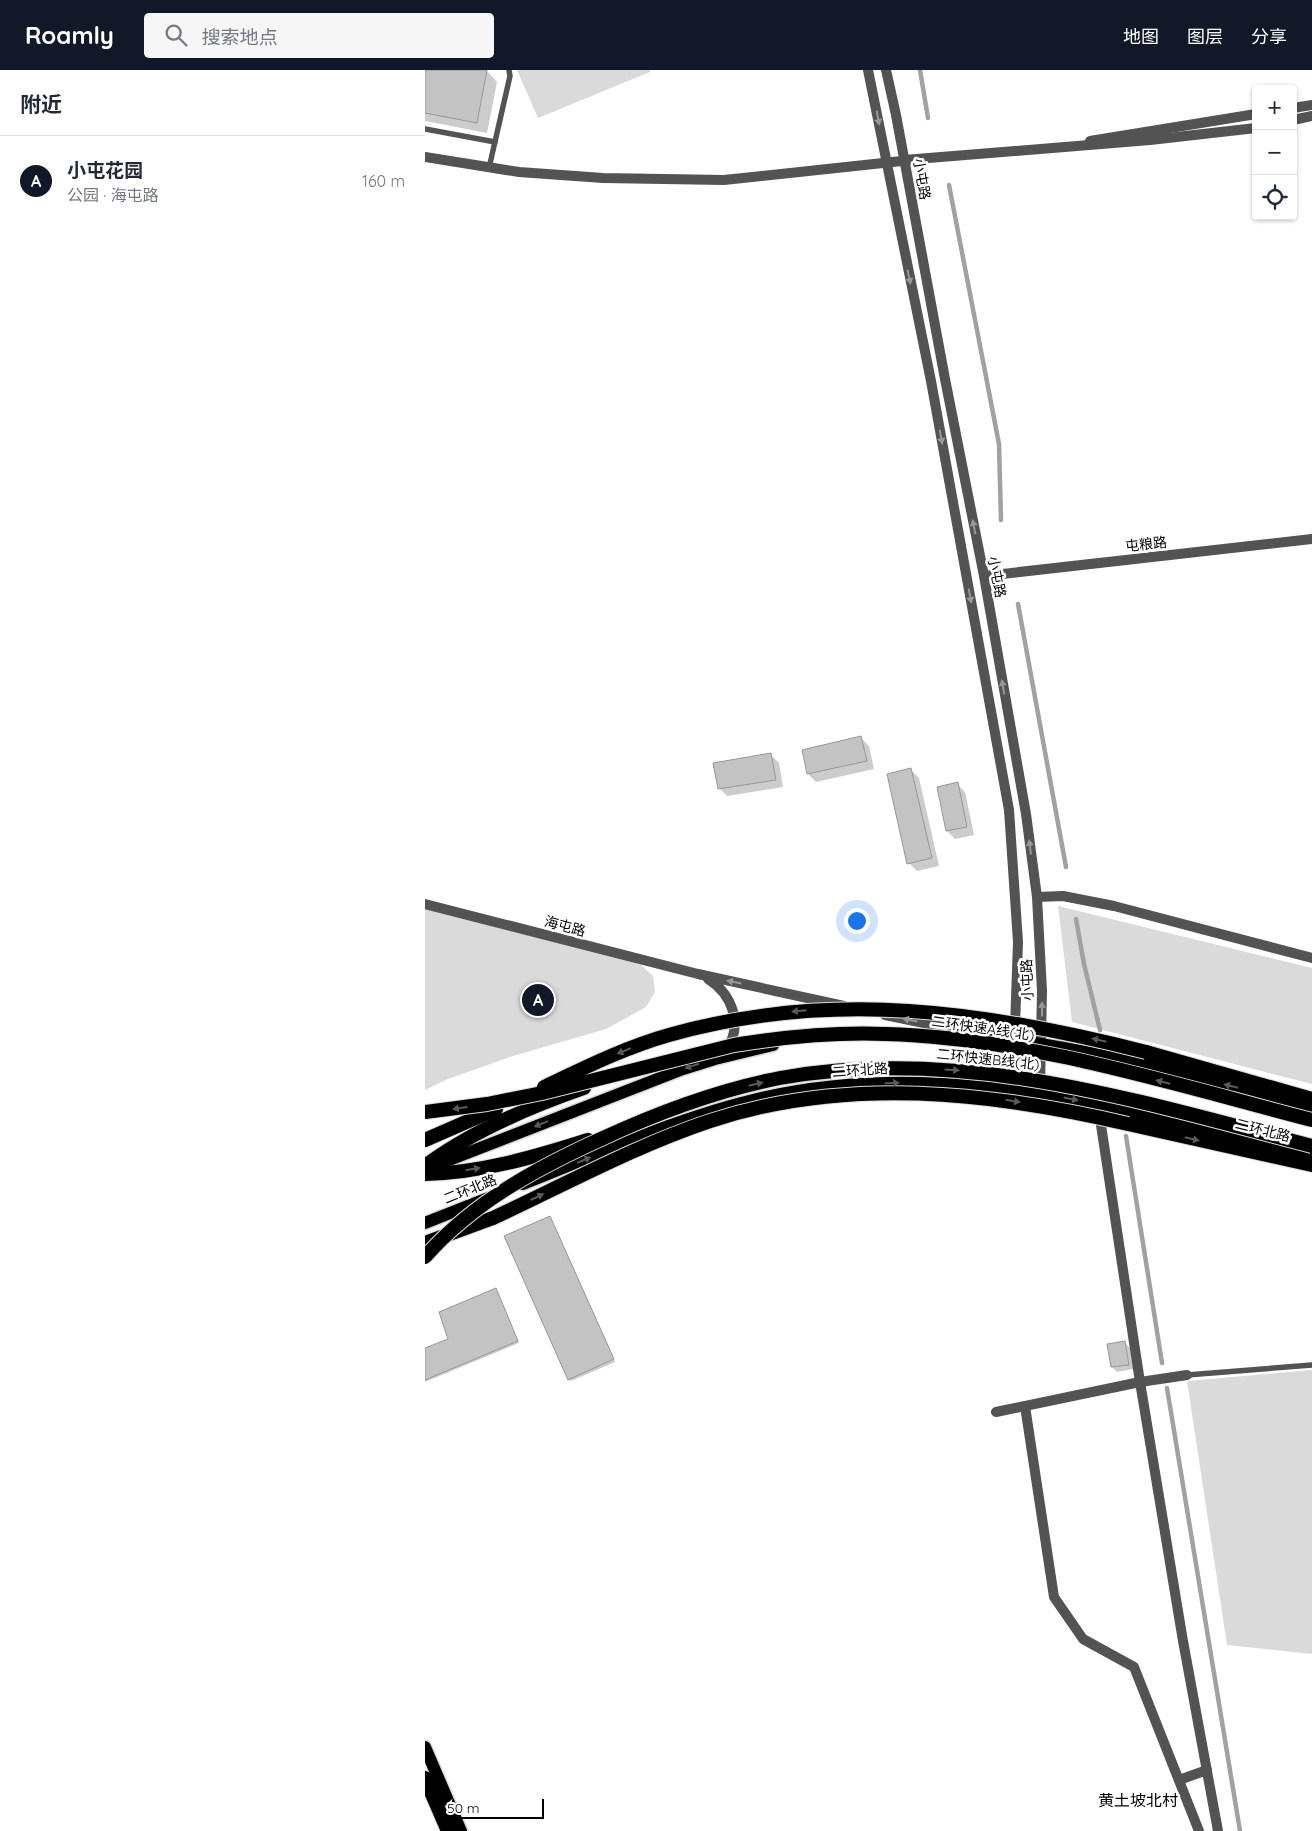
<!DOCTYPE html>
<html lang="zh">
<head>
<meta charset="utf-8">
<style>
  body { margin:0; font-family:Quicksand,"Noto Sans SC",sans-serif; background:#f6f6f7; color:#1f2937 }
  .controls { position:absolute; right:15px; top:15px; display:grid; overflow:hidden; border-radius:5px; box-shadow:0 1px 4px #0004 }
  .controls button { width:45px; height:45px; display:grid; place-items:center; padding:0; border:0; border-bottom:1px solid #e0e1e3; background:#fff; color:#1f2937; font:25px sans-serif }
  .scale { position:absolute; left:15px; bottom:12px; width:104px; box-sizing:border-box; padding-left:5px; border:2px solid #000; border-top:0; font-size:14px; line-height:18px; white-space:nowrap; color:#000; -webkit-text-stroke:4px #fff; paint-order:stroke }
  .you { position:absolute; left:431px; top:850px; width:18px; height:18px; margin:-12px; border:4px solid #fff; border-radius:50%; background:#1a73e8; box-shadow:0 0 0 8px #1a73e833 }
  .badge { display:grid; place-items:center; width:32px; height:32px; border-radius:50%; background:#111827; color:#fff; font-size:16px; font-weight:700 }
  .pin { position:absolute; translate:-50% -50%; border:2px solid #fff; box-shadow:0 1px 5px #0006 }
  .list { margin:0; padding:0; list-style:none }
  h2 { display:flex; justify-content:space-between; align-items:center; height:65px; margin:0; padding:0 20px; font-size:21px }
  h2 small { font-size:16px; font-weight:400; color:#747a83 }
  .list li { display:grid; grid-template-columns:32px 1fr auto; gap:15px; align-items:center; box-sizing:border-box; height:90px; padding:0 20px; border-top:1px solid #e0e1e3 }
  .list b { display:block; font-size:19px; white-space:nowrap }
  .list p { margin:0; font-size:16px; white-space:nowrap; color:#747a83 }
  .list em { font-size:16px; font-style:normal; color:#747a83 }
  .icon { flex:none; width:28px; height:28px; fill:none; stroke:currentColor; stroke-width:2; stroke-linecap:round; stroke-linejoin:round }
  .map { position:relative; flex:none; width:887px; height:1761px; overflow:hidden }
  header { display:flex; align-items:center; gap:30px; box-sizing:border-box; height:70px; padding:0 25px; background:#111827; color:#fff }
  header strong { font-size:24px }
  nav { display:flex; gap:28px; margin-inline-start:auto; font-size:18px }
  .search { width:350px; height:45px; background:#f6f6f7; display:flex; align-items:center; gap:12px; box-sizing:border-box; padding:0 18px; border-radius:5px; color:#747a83; font-size:19px }
  main { display:flex }
  aside { flex:1; background:#fff }
  .map>svg:first-child { display:block }
  .green { fill:#dadada }
  .shadow { fill:#0003 }
  .lines { fill:none; stroke-linecap:round; stroke-linejoin:round }
  .stream { stroke:#a1a1a1; stroke-width:4.5 }
  .building { fill:#c3c3c3; stroke:#979797 }
  .primary-casing { stroke:#dbdbdb; stroke-width:15 }
  .trunk-casing { stroke:#dbdbdb; stroke-width:16 }
  .service { stroke:#535353; stroke-width:5.5 }
  .minor { stroke:#535353; stroke-width:10 }
  .tertiary { stroke:#535353; stroke-width:10 }
  .primary { stroke:#000; stroke-width:12 }
  .trunk { stroke:#000; stroke-width:14 }
  .trunk-bridge-casing { stroke:#dbdbdb; stroke-width:16; stroke-linecap:butt }
  .trunk-bridge { stroke:#000; stroke-width:14 }
  .oneway { fill:#989898 }
  .oneway2 { fill:#595959 }
  .labels { text-anchor:middle; stroke-width:5; stroke-linejoin:round; paint-order:stroke }
  .street-label { font-size:14px; fill:#000; stroke:#fff }
  .quarter-label { font-size:16px; fill:#000; stroke:#fff }
</style>
</head>
<body>
<header>
<strong>Roamly</strong>
<div class="search"><svg class="icon" aria-label="search" viewBox="0 0 24 24"><circle cx="10" cy="10" r="6"/><path d="M15 15l6 6"/></svg>搜索地点</div>
<nav><a>地图</a><a>图层</a><a>分享</a></nav>
</header>
<main>
<aside>
<h2>附近<small></small></h2>
<ul class="list">
<li><span class="badge">A</span><div><b>小屯花园</b><p>公园 · 海屯路</p></div><em>160 m</em></li>
</ul>
</aside>
<div class="map">
<svg width="887" height="1761" viewBox="0 0 887 1761">
  <rect width="100%" height="100%" fill="#fff"/>
  <!-- green -->
  <g class="green">
    <path d="M92 0H225V2L113 48Z"/>
    <path d="M633 836 887 898V1014L647 952Z"/>
    <path d="M0 838 208 892 216 895 228 906 230 922 221 937 181 959 88 986 23 1009 0 1020Z"/>
    <path d="M887 1300V1584L802 1575 762 1311Z"/>
  </g>
  <!-- shadow -->
  <g class="shadow">
    <path d="M0 0H55L62 1 72 12 62 63 0 51Z"/>
    <path d="M436 668 444 676 449 699 391 712 383 704 378 681Z"/>
    <path d="M346 685 354 693 358 717 302 726 294 718Z"/>
    <path d="M486 700 494 708 514 796 492 801 484 793Z"/>
    <path d="M532 714 540 722 549 765 530 769 522 761Z"/>
    <path d="M125 1148 190 1292 146 1311 144 1309Z"/>
    <path d="M71 1220 94 1273 0 1312V1279L25 1270Z"/>
    <path d="M700 1273 705 1278 708 1299 692 1302 687 1297Z"/>
  </g>
  <g class="lines">
    <!-- stream -->
    <g class="stream">
      <path d="M495 0 503 48"/>
      <path d="M524 115 574 374 576 450"/>
      <path d="M593 534 641 797"/>
      <path d="M651 849 659 894 675 960"/>
      <path d="M701 1066 737 1293"/>
      <path d="M742 1318 815 1761"/>
    </g>
  </g>
  <!-- building -->
  <g class="building">
    <path d="M0 0H62L52 53 0 43Z"/>
    <path d="M436 666 442 691 382 704 377 680Z"/>
    <path d="M346 683 351 710 293 719 288 693Z"/>
    <path d="M486 698 507 788 482 794 462 704Z"/>
    <path d="M533 712 542 757 521 761 512 717Z"/>
    <path d="M125 1146 189 1289 143 1310 79 1166Z"/>
    <path d="M71 1218 93 1271 0 1310V1278L23 1269 14 1242Z"/>
    <path d="M700 1271 704 1295 686 1297 682 1274Z"/>
  </g>
  <g class="lines">
    <!-- primary casing -->
    <g class="primary-casing">
      <g id="primary">
        <path d="M555 966C668 977 777 1009 887 1037"/>
        <path d="M1 1099 258 999 290 989 348 975"/>
        <path d="M98 1114C175 1084 251 1048 332 1029 525 984 701 1041 887 1088"/>
        <path d="M0 1153 63 1128"/>
        <path d="M0 1677 36 1761"/>
      </g>
    </g>
    <!-- trunk casing -->
    <g class="trunk-casing">
      <g id="trunk">
        <path d="M721 982 887 1029"/>
        <path d="M703 1054 887 1095"/>
        <path d="M0 1070 71 1039"/>
        <path d="M0 1096C47 1061 104 1037 159 1018"/>
        <path d="M0 1104C55 1103 110 1087 163 1070"/>
        <path d="M0 1173 68 1148"/>
        <path d="M0 1708 23 1761"/>
      </g>
    </g>
    <!-- service -->
    <g class="service">
      <path d="M0 59 70 72"/>
      <path d="M64 98 85 6 84 0"/>
      <path d="M762 1305 887 1295"/>
    </g>
    <!-- minor -->
    <g class="minor">
      <path d="M868 38 887 35"/>
      <path d="M665 71 831 44"/>
      <path d="M0 87 94 102 178 108 299 110 486 90"/>
      <path d="M559 506 887 469"/>
      <path d="M612 827 638 826 689 836 887 888"/>
      <path d="M674 1042 715 1312 758 1571 793 1761"/>
      <path d="M600 1336 629 1527 658 1569 709 1597 774 1761"/>
      <path d="M571 1342 715 1312 762 1305"/>
      <path d="M754 1710 782 1700"/>
    </g>
    <!-- tertiary -->
    <g class="tertiary">
      <path d="M443 0 506 311 584 740 593 872 588 1013"/>
      <path d="M461 0 471 45 520 309 559 506 601 744 612 827 617 921 615 1017"/>
      <path d="M868 50 887 46"/>
      <path d="M479 90 725 70 831 58"/>
      <path d="M0 834 273 904 419 936"/>
      <path d="M283 909C307 924 319 955 301 980"/>
      <path d="M460 945 563 966"/>
    </g>
    <!-- primary -->
    <use href="#primary" class="primary"/>
    <!-- trunk -->
    <use href="#trunk" class="trunk"/>
    <!-- trunk-bridge casing -->
    <g class="trunk-bridge-casing">
      <g id="trunk-bridge">
        <path d="M119 1017C159 998 201 977 244 965 407 919 560 941 721 982"/>
        <path d="M0 1042 62 1034 117 1023 309 975C359 967 409 962 460 964 605 968 747 1014 887 1050"/>
        <path d="M68 1148C139 1115 210 1076 285 1051 422 1006 565 1022 703 1054"/>
        <path d="M0 1187C47 1133 112 1098 176 1069 234 1042 293 1020 355 1008 536 975 713 1031 887 1076"/>
      </g>
    </g>
    <!-- trunk-bridge -->
    <use href="#trunk-bridge" class="trunk-bridge"/>
  </g>
  <!-- one-way arrows -->
  <defs><path id="oneway-solid" d="M-6-.8H1V-3.2L6.5 0L1 3.2V.8H-6Z" transform="scale(1.25)"/></defs>
  <g class="oneway">
    <use href="#oneway-solid" transform="translate(453 48) rotate(80)"/>
    <use href="#oneway-solid" transform="translate(484 207) rotate(78)"/>
    <use href="#oneway-solid" transform="translate(516 367) rotate(80)"/>
    <use href="#oneway-solid" transform="translate(549 457) rotate(-101)"/>
    <use href="#oneway-solid" transform="translate(545 526) rotate(80)"/>
    <use href="#oneway-solid" transform="translate(578 617) rotate(-100)"/>
    <use href="#oneway-solid" transform="translate(605 777) rotate(-97)"/>
    <use href="#oneway-solid" transform="translate(309 912) rotate(-168)"/>
    <use href="#oneway-solid" transform="translate(617 939) rotate(-90)"/>
    <use href="#oneway-solid" transform="translate(485 950) rotate(-168)"/>
  </g>
  <g class="oneway2">
    <use href="#oneway-solid" transform="translate(374 941) rotate(175)"/>
    <use href="#oneway-solid" transform="translate(674 970) rotate(-167)"/>
    <use href="#oneway-solid" transform="translate(199 981) rotate(158)"/>
    <use href="#oneway-solid" transform="translate(267 996) rotate(162)"/>
    <use href="#oneway-solid" transform="translate(527 1000) rotate(4)"/>
    <use href="#oneway-solid" transform="translate(738 1012) rotate(-166)"/>
    <use href="#oneway-solid" transform="translate(467 1013) rotate(-2)"/>
    <use href="#oneway-solid" transform="translate(331 1014) rotate(-13)"/>
    <use href="#oneway-solid" transform="translate(806 1016) rotate(-166)"/>
    <use href="#oneway-solid" transform="translate(646 1029) rotate(11)"/>
    <use href="#oneway-solid" transform="translate(588 1031) rotate(9)"/>
    <use href="#oneway-solid" transform="translate(35 1038) rotate(172)"/>
    <use href="#oneway-solid" transform="translate(116 1054) rotate(158)"/>
    <use href="#oneway-solid" transform="translate(767 1069) rotate(13)"/>
    <use href="#oneway-solid" transform="translate(159 1090) rotate(-22)"/>
    <use href="#oneway-solid" transform="translate(48 1099) rotate(-9)"/>
    <use href="#oneway-solid" transform="translate(112 1127) rotate(-25)"/>
  </g>
  <g class="labels">
    <!-- street labels -->
    <g class="street-label">
      <text transform="translate(497 109) rotate(80)" y="5">小屯路</text>
      <text transform="translate(721 474) rotate(-6)" y="5">屯粮路</text>
      <text transform="translate(572 507) rotate(79)" y="5">小屯路</text>
      <text transform="translate(140 856) rotate(15)" y="5">海屯路</text>
      <text transform="translate(602 910) rotate(-92)" y="5">小屯路</text>
      <text transform="translate(558 958) rotate(8)" y="5">二环快速A线(北)</text>
      <text transform="translate(563 989) rotate(6)" y="5">二环快速B线(北)</text>
      <text transform="translate(435 1000) rotate(-4)" y="5">二环北路</text>
      <text transform="translate(838 1060) rotate(14)" y="5">二环北路</text>
      <text transform="translate(45 1119) rotate(-22)" y="5">二环北路</text>
    </g>
    <!-- quarter labels -->
    <g class="quarter-label">
      <text x="713" y="1736">黄土坡北村</text>
    </g>
  </g>
</svg>
<div class="controls">
<button>+</button>
<button>−</button>
<button><svg class="icon" aria-label="locate" viewBox="0 0 24 24"><circle cx="12" cy="12" r="6"/><path d="M12 2v4M12 18v4M2 12h4M18 12h4"/></svg></button>
</div>
<div class="scale">50 m</div>
<div class="you"></div>
<div class="pin badge" style="left:113px;top:930px">A</div>
</div>
</main>
</body>
</html>
